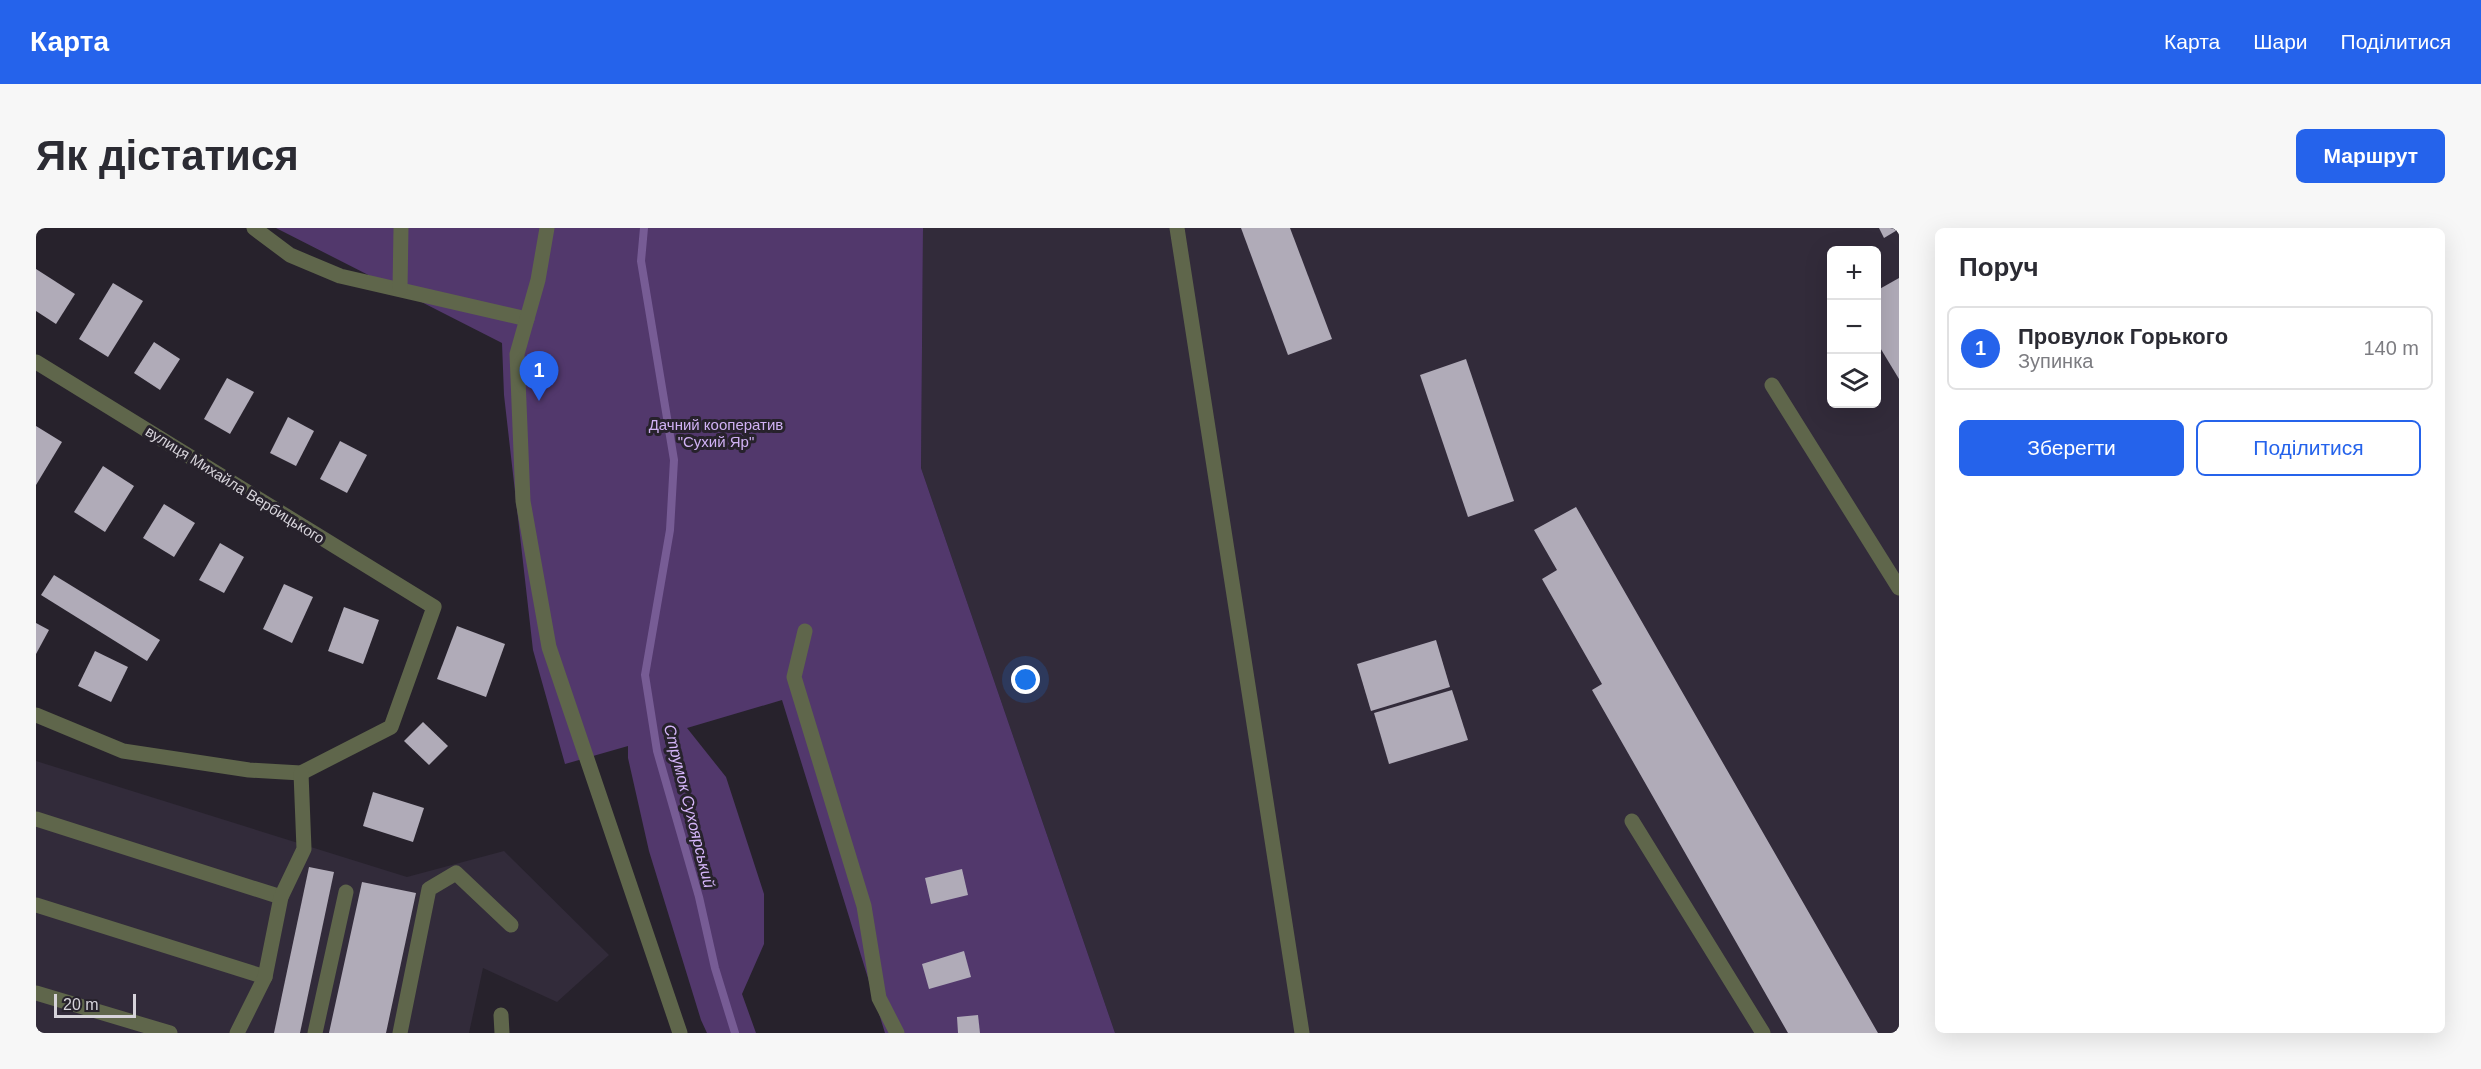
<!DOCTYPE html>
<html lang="uk">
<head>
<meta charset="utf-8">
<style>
  body { margin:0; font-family:Helvetica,sans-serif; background:#f7f7f7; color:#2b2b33 }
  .controls { position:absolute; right:18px; top:18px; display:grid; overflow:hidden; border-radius:9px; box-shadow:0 6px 24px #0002 }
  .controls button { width:54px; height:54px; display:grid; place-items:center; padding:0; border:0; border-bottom:2px solid #e1e1e2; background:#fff; color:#2b2b33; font:30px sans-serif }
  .scale { position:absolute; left:18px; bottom:15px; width:82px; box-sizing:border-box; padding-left:6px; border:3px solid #d6d3da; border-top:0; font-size:16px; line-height:21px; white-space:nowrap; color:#d6d3da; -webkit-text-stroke:4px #27222c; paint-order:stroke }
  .you { position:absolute; left:990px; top:452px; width:21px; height:21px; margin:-15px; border:4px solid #fff; border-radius:50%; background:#1a73e8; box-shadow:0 0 0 9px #1a73e833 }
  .badge { display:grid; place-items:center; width:39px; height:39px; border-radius:50%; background:#2563eb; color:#fff; font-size:20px; font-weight:700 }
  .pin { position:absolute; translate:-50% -50px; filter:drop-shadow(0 2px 3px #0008) }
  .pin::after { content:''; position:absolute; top:32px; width:21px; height:18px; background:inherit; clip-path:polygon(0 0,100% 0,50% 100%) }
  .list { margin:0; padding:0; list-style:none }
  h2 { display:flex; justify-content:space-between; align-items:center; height:78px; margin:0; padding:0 24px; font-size:26px }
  h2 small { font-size:20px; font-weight:400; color:#7c7c81 }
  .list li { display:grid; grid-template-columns:39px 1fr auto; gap:18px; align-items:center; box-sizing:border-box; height:84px; margin:0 12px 12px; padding:0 12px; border:2px solid #e1e1e2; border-radius:9px }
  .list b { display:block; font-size:22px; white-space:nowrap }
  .list p { margin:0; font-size:20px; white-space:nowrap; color:#7c7c81 }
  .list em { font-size:20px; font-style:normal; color:#7c7c81 }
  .actions { display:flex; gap:12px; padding:18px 24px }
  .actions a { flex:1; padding:14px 0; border:2px solid #2563eb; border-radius:9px; text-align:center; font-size:21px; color:#2563eb }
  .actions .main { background:#2563eb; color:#fff }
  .icon { flex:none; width:33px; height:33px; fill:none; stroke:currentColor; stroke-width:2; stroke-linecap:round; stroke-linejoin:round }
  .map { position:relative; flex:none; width:1863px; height:805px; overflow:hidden; border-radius:9px }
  header { display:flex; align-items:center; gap:36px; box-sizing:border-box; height:84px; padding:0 30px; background:#2563eb; color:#fff }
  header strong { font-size:28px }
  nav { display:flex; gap:33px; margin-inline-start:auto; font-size:21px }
  .intro { display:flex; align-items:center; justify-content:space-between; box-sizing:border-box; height:144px; padding:0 36px }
  h1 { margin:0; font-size:42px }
  .button { padding:15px 27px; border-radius:9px; background:#2563eb; color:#fff; font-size:21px; font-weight:700 }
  main { display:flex; gap:36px; padding:0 36px }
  aside { flex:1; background:#fff; border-radius:9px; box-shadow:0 6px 24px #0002 }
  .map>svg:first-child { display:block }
  .built { fill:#322b3a; fill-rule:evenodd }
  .green { fill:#52386c }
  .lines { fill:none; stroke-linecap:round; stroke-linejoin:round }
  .stream { stroke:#775c95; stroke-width:8 }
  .building { fill:#b0abb8 }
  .minor { stroke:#5f664b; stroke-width:15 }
  .labels { text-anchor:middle; stroke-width:6; stroke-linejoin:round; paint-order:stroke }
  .park-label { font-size:15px; fill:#d0b1f4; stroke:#27222c }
  .street-label { font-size:15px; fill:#d6d3da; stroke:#27222c }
  .water-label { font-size:16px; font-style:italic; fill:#d5b6f9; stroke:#27222c }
</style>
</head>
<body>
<header>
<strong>Карта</strong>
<nav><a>Карта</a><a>Шари</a><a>Поділитися</a></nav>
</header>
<div class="intro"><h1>Як дістатися</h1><a class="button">Маршрут</a></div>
<main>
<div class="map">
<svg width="1863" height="805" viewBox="0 0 1863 805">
  <rect width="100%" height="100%" fill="#27222c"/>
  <!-- built -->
  <g class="built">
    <path d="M887 0H1863V805H1079L885 240ZM1796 22H1840V176H1796Z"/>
    <path d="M0 533 371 649 468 623 573 727 521 774 447 740 433 805H0Z"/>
  </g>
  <!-- green -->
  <path class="green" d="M240 0H887L885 240 1079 805H849L746 472 651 500 690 549 728 666V716L706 766 720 805H671L665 792 613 623 592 530V518L529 536 497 422 468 167 466 115Z"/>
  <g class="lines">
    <!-- stream -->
    <path class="stream" d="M608 0 605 33 638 232 634 302 609 447 621 523 663 669 679 740 699 805"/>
  </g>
  <!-- building -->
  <g class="building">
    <path d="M1205 0H1254L1296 111 1252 127Z"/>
    <path d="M1843 0H1863V1L1848 10Z"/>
    <path d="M0 41 39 66 20 96 0 83Z"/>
    <path d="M1863 50V151L1840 113V63Z"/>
    <path d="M77 55 107 73 72 129 43 111Z"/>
    <path d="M118 114 144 131 124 162 98 145Z"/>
    <path d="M1430 131 1478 273 1432 289 1384 147Z"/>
    <path d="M191 150 218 164 194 206 168 191Z"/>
    <path d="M252 189 278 203 260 238 234 225Z"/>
    <path d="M0 198 26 214 0 257Z"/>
    <path d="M304 213 331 227 311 265 284 251Z"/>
    <path d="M67 238 98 258 69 304 38 284Z"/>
    <path d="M128 276 159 295 138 329 107 310Z"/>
    <path d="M1540 279 1842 805H1752L1556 462 1566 456 1506 351 1521 342 1498 302Z"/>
    <path d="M184 315 208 329 188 365 163 352Z"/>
    <path d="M18 347 124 412 111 433 5 367Z"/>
    <path d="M248 356 277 369 256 415 227 401Z"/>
    <path d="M308 379 343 392 327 436 292 423Z"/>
    <path d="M0 395 13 402 0 426Z"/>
    <path d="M421 398 469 416 450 469 401 451Z"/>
    <path d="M1400 412 1414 459 1335 483 1321 436Z"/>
    <path d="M59 423 92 439 75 474 42 458Z"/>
    <path d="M1416 462 1432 512 1353 536 1338 485Z"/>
    <path d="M387 494 412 518 393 537 368 513Z"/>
    <path d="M337 564 388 580 377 614 327 598Z"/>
    <path d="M273 639 298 644 264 805H238Z"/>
    <path d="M926 641 932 667 895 676 889 650Z"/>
    <path d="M326 654 380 665 350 805H293Z"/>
    <path d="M928 723 935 749 893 761 886 736Z"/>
    <path d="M942 787 944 805H922L921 789Z"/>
  </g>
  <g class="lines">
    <!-- minor -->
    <g class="minor">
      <path d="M218 0 254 27 304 48 491 91"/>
      <path d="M511 0 502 52 481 126 487 273 513 419 644 805"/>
      <path d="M1141 0 1266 805"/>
      <path d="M364 61 365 0"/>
      <path d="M0 134 398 379 355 499 265 545 213 542 87 523 0 487"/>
      <path d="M1736 157 1863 360"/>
      <path d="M769 403 758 449 828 678 843 770 861 805"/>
      <path d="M0 591 245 669"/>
      <path d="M1596 593 1727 805"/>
      <path d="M0 677 229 749"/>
      <path d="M0 765 134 805"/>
      <path d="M465 787 466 805"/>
      <path d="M201 805 229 749 245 669 268 621 265 545"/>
      <path d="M279 805 310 664"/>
      <path d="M364 805 393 661 420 645 475 697"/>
    </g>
  </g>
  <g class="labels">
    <!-- park labels -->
    <g class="park-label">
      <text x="680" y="202">Дачний кооператив<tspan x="680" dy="17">"Сухий Яр"</tspan></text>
    </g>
    <!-- street labels -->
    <g class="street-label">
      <text transform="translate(199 257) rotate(32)" y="5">вулиця Михайла Вербицького</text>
    </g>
    <!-- water labels -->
    <g class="water-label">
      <text transform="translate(654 578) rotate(76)" y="6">Струмок Сухоярський</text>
    </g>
  </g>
</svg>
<div class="controls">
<button>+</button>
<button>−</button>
<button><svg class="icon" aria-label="layers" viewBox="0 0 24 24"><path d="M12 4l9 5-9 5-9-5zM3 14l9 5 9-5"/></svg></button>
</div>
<div class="scale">20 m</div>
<div class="you"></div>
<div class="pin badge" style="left:503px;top:173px">1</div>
</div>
<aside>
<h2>Поруч<small></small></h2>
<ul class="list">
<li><span class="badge">1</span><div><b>Провулок Горького</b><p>Зупинка</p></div><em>140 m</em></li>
</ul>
<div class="actions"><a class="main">Зберегти</a><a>Поділитися</a></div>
</aside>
</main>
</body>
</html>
